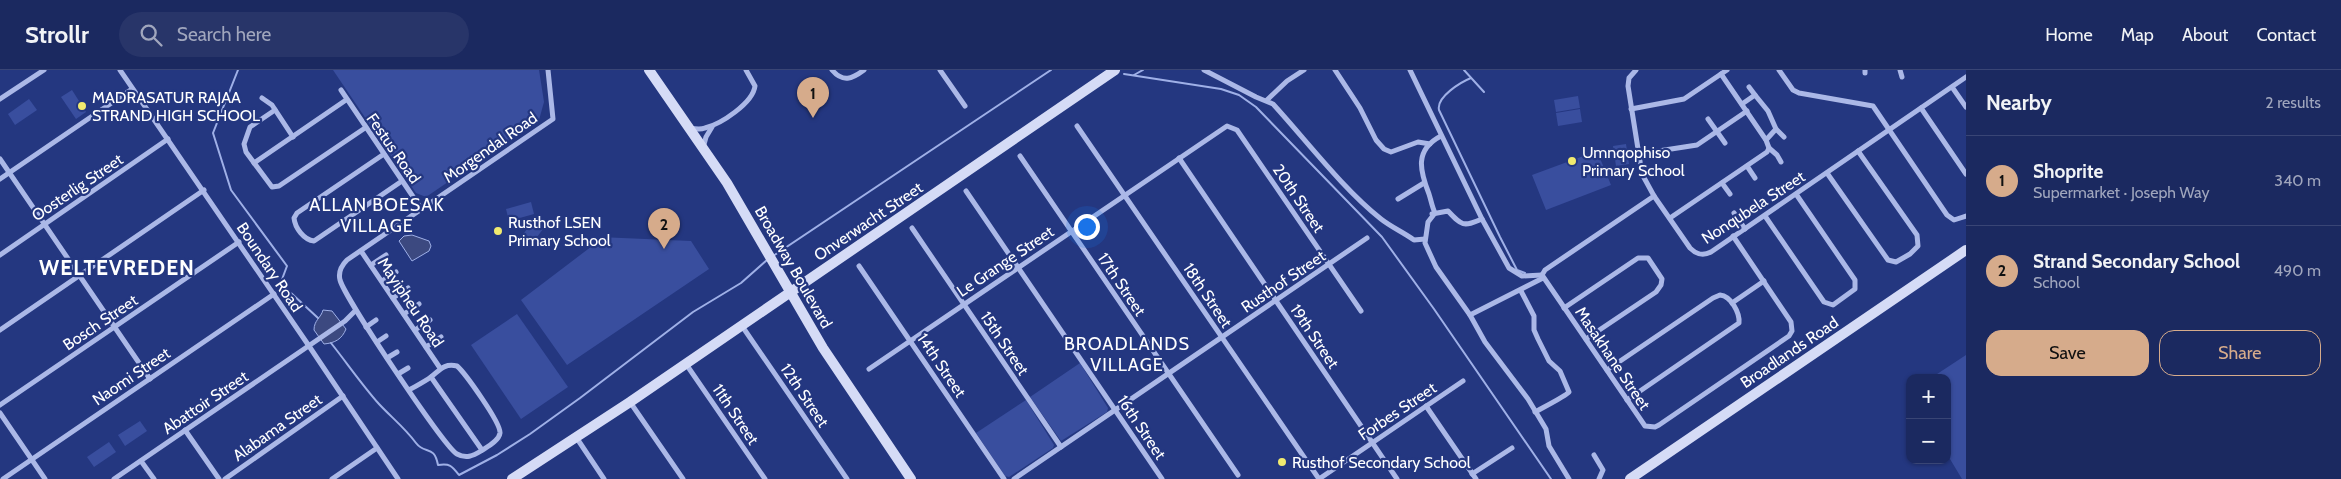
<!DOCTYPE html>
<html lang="en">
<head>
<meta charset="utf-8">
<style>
  body { margin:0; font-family:Cabin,sans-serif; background:#283569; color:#f1f3f6 }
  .controls { position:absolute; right:15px; bottom:15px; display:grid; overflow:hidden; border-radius:10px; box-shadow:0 1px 4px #0004 }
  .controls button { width:45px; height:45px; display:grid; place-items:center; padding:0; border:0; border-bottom:1px solid #394575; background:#1b2960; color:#f1f3f6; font:25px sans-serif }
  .you { position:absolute; left:1086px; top:156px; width:18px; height:18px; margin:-12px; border:4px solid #fff; border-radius:50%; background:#1a73e8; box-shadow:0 0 0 8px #1a73e833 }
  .badge { display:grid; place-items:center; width:32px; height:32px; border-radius:50%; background:#d6ab8b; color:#111; font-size:16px; font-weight:700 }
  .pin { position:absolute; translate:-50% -41px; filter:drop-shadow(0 1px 2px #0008) }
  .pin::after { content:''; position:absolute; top:26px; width:18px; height:15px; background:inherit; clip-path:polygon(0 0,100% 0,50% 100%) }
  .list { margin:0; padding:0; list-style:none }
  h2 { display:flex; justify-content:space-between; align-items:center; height:65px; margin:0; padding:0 20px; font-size:21px }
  h2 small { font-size:16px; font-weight:400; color:#a0a6bd }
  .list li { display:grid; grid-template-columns:32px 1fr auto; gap:15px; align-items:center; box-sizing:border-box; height:90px; padding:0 20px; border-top:1px solid #394575 }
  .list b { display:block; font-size:19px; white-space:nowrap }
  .list p { margin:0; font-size:16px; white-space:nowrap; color:#a0a6bd }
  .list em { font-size:16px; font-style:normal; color:#a0a6bd }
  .actions { display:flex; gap:10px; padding:15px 20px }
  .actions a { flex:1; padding:11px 0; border:1px solid #d6ab8b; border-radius:15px; text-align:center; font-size:18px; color:#d6ab8b }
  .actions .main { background:#d6ab8b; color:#111 }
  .icon { flex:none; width:28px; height:28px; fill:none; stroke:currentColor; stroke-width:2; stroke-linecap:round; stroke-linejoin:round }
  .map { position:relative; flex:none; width:1966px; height:409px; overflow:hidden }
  header { display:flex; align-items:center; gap:30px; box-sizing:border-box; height:70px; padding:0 25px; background:#1b2960; border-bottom:1px solid #394575 }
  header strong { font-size:24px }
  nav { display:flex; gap:28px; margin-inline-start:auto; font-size:18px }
  .search { width:350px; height:45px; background:#283569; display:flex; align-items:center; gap:12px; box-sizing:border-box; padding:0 18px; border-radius:28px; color:#a0a6bd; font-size:19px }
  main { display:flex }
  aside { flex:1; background:#1b2960 }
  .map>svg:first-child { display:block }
  .green { fill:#394e9e }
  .water { fill:#3c4980; stroke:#9fb0e7 }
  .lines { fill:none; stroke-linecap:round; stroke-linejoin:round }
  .stream { stroke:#9fb0e7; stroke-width:2 }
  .street { stroke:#abb8e7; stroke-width:5 }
  .secondary { stroke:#d5dbf6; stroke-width:10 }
  .poi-dot { fill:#f1ea6f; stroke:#243780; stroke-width:2 }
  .labels { text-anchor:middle; stroke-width:4.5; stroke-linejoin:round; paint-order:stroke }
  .poi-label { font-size:16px; fill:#fff; stroke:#243780; text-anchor:start }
  .street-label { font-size:16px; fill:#fff; stroke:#243780 }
  .neighbourhood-label { font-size:18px; letter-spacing:1px; fill:#fff; stroke:#243780 }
  .district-label { font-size:21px; font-weight:bold; letter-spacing:1px; fill:#fff; stroke:#243780 }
</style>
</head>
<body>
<header>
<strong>Strollr</strong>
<div class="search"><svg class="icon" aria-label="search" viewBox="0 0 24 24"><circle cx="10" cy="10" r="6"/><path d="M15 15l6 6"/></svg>Search here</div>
<nav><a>Home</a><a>Map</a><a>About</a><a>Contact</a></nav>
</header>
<main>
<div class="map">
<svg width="1966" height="409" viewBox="0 0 1966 409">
  <rect width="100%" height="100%" fill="#243780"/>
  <!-- green -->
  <g class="green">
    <path d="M333 0H539L544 32 539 50 426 127 416 123Z"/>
    <path d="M72 20 86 42 76 49 61 27Z"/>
    <path d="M1578 26 1580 38 1556 42 1554 30Z"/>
    <path d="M29 29 37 40 15 55 8 44Z"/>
    <path d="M1580 39 1582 52 1558 56 1556 43Z"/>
    <path d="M1626 74 1629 94 1616 96 1613 76Z"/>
    <path d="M1597 81 1611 115 1546 140 1532 105Z"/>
    <path d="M531 132 534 144 509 151 506 139Z"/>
    <path d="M536 147 546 155 531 175 521 167Z"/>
    <path d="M599 167 691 171 709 199 567 295 521 230 600 170Z"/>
    <path d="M517 244 568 317 521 349 471 275Z"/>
    <path d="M1966 285V409H1962L1947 384V308H1931Z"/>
    <path d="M1080 293 1108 338 1107 342 1061 371 1030 327Z"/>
    <path d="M1026 330 1054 375 1053 378 1009 407 1005 406 976 363Z"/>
    <path d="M140 351 147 361 125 376 118 365Z"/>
    <path d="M109 372 116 382 94 397 87 387Z"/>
  </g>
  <!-- water -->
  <g class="water">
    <path d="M412 165 429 171 431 176 429 181 412 191 399 171 404 166Z"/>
    <path d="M323 240 332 241 346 259C342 269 335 273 324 274L314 260C314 250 321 248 323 240Z"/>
  </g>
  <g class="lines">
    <!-- stream -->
    <g class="stream">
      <path d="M238 0 213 63 231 120 287 196 278 220 291 223 318 248"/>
      <path d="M1464 0 1484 22"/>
      <path d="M1124 4 1221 19 1239 25 1256 37 1382 167 1434 239 1551 409"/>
      <path d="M1134 5 1143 0"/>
      <path d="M1471 8C1461 12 1436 27 1439 40L1500 167 1517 200 1525 203"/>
      <path d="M773 186 1051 0"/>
      <path d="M331 273C347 293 362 315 379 334 391 347 405 358 416 373 425 385 434 374 438 395 450 393 452 396 459 405L497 385 530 364 580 328 693 242 741 213 767 190"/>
    </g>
    <!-- street -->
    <g class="street">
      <path d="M120 0 309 276 398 409"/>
      <path d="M832 0C843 13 852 9 864 0"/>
      <path d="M940 0 965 36"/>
      <path d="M1204 0 1256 27 1273 34C1306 70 1343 119 1381 149 1391 157 1403 162 1414 170L1425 169"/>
      <path d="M1335 0 1360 38 1376 70 1384 79 1391 82 1418 72 1430 74"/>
      <path d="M1410 0 1482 149 1509 198 1522 206 1542 205"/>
      <path d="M1636 0 1629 8 1628 16 1642 104 1654 126 1690 178C1697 185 1703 186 1711 182L1966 7"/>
      <path d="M1779 0 1793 20 1799 23 1873 36 1947 145 1954 150 1966 146"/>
      <path d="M1900 0 1902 7"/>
      <path d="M1865 3V0"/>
      <path d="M1749 17 1755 25"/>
      <path d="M1952 17 1966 37"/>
      <path d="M341 20 422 140"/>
      <path d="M262 28 272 35 293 67"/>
      <path d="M0 29 44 0"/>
      <path d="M1267 30 1287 11 1304 0"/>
      <path d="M1742 34 1755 25 1768 41 1776 59 1766 70"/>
      <path d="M1921 38 1966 104"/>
      <path d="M1631 39 1684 29 1727 0"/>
      <path d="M275 40 250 57 244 74 246 82 272 117 279 116 365 58"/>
      <path d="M1708 49 1725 73"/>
      <path d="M1077 56 1319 409"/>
      <path d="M690 58C695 59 700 60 705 58 721 54 753 33 755 16L746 0"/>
      <path d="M1776 59 1784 67"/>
      <path d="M1441 66C1414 80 1420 101 1429 124 1431 130 1432 137 1435 143L1428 152 1425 173 1436 197 1470 245 1485 272 1528 329 1546 359 1549 376 1569 409"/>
      <path d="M703 78 706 67 712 57"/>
      <path d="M1769 78 1777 85 1781 92"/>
      <path d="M384 84 297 143 294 148C295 158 304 170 314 171L402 111"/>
      <path d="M1639 84 1697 75 1747 41"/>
      <path d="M1020 86 1238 405"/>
      <path d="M1179 88 1397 409"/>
      <path d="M0 89 150 309"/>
      <path d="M254 93 346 30"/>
      <path d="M1747 96 1755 108"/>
      <path d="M1827 103 1888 190 1896 192 1910 184 1918 176 1917 165 1858 81"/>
      <path d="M0 109 132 19"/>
      <path d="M1722 113 1730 124"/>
      <path d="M966 121 1162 409"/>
      <path d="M1654 126 1545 200 1542 205 1645 356 1655 357 1659 355 1789 266 1792 261 1791 252 1733 166"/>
      <path d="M1398 129 1424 113"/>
      <path d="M1734 143 1745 159"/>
      <path d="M1432 144 1448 141C1462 156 1463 157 1482 149"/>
      <path d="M1765 146 1824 232 1833 235 1855 219V210L1796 124"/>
      <path d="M1670 148 1767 82 1769 78 1766 70 1721 4"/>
      <path d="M912 158 1061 377"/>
      <path d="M361 181 440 298"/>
      <path d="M0 185 168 69"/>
      <path d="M371 195 386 185"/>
      <path d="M859 196 1004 409"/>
      <path d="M382 211 396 202"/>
      <path d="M1521 221 1534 246V260L1538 269 1549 291 1560 301 1569 322C1566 326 1542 338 1535 342"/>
      <path d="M393 228 408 218"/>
      <path d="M1732 233 1764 211"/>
      <path d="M1564 238 1638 188H1648L1662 209 1661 215 1656 222 1586 269"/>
      <path d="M404 244 419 234"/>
      <path d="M1470 245 1543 208"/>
      <path d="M742 256 847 409"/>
      <path d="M366 257 376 250"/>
      <path d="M0 260 204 120"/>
      <path d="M415 260 430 250"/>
      <path d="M377 272 386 266"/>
      <path d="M426 277 441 267"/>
      <path d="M387 288 397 282"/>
      <path d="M686 294 765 409"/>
      <path d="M869 299 1227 56 1237 60 1361 241"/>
      <path d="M1607 300 1713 228 1720 225C1731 226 1740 243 1739 253L1627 330"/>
      <path d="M398 304 408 298"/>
      <path d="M431 307 482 380"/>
      <path d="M409 320C416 316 424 312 431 307 440 300 444 293 457 296 465 303 501 353 500 363 499 371 487 377 481 381 473 386 466 389 457 384 444 377 345 228 340 210 338 202 341 196 347 190L553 49 548 0"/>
      <path d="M630 332 683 409"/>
      <path d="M0 335 239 172"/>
      <path d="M1426 336 1476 409"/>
      <path d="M0 343 45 409"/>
      <path d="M185 360 219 409"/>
      <path d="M576 367 604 409"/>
      <path d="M1594 385 1603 400 1599 409"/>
      <path d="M141 391 154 409"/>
      <path d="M1472 404 1512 378"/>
      <path d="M3 409 274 224"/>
      <path d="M114 409 345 251 355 241"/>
      <path d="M225 409 343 326"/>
      <path d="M332 409 377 378"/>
      <path d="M1014 409 1367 168"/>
      <path d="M1319 409 1463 311"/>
    </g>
    <!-- secondary -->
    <g class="secondary">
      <path d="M649 0 727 113 823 278 911 409"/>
      <path d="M512 409 630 332 1115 0"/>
      <path d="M1630 409 1966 180"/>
    </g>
  </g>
  <!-- markers -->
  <g class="poi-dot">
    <circle cx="82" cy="36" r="5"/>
    <circle cx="1572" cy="91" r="5"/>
    <circle cx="498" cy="161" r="5"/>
    <circle cx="1282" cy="392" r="5"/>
  </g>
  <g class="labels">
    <!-- poi labels -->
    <g class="poi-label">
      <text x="92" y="33">MADRASATUR RAJAA<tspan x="92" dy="18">STRAND HIGH SCHOOL</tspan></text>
      <text x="1582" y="88">Umnqophiso<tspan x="1582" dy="18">Primary School</tspan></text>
      <text x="508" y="158">Rusthof LSEN<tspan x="508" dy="18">Primary School</tspan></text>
      <text x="1292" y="398">Rusthof Secondary School</text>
    </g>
    <!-- street labels -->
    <g class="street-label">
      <text transform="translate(490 77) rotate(-35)" y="6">Morgendal Road</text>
      <text transform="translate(394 78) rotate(55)" y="6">Festus Road</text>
      <text transform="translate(77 117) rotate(-34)" y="6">Oosterlig Street</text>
      <text transform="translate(1299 128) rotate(56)" y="6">20th Street</text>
      <text transform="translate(1753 137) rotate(-33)" y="6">Nonqubela Street</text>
      <text transform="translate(868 151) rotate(-34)" y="6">Onverwacht Street</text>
      <text transform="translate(1005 191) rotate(-34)" y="6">Le Grange Street</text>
      <text transform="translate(270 197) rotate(56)" y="6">Boundary Road</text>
      <text transform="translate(794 197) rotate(60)" y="6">Broadway Boulevard</text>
      <text transform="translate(1283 211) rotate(-34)" y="6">Rusthof Street</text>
      <text transform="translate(1122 214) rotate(56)" y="6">17th Street</text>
      <text transform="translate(1208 225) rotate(56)" y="6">18th Street</text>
      <text transform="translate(411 232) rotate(56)" y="6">Mayipheu Road</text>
      <text transform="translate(100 252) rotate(-34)" y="6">Bosch Street</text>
      <text transform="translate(1315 266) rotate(56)" y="6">19th Street</text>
      <text transform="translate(1005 273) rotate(56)" y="6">15th Street</text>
      <text transform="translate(1789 282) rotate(-34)" y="6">Broadlands Road</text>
      <text transform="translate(1613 288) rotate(56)" y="6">Masakhane Street</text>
      <text transform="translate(942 295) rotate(56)" y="6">14th Street</text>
      <text transform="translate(131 306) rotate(-34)" y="6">Naomi Street</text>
      <text transform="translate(805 325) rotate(56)" y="6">12th Street</text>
      <text transform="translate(205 332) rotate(-34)" y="6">Abattoir Street</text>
      <text transform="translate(1397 341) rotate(-34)" y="6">Forbes Street</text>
      <text transform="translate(736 344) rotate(56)" y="6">11th Street</text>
      <text transform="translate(277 357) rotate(-35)" y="6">Alabama Street</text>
      <text transform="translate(1142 357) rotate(56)" y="6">16th Street</text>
    </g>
    <!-- neighbourhood labels -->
    <g class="neighbourhood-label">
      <text x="377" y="141">ALLAN BOESAK<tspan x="377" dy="21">VILLAGE</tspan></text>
      <text x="1127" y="280">BROADLANDS<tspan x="1127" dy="21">VILLAGE</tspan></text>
    </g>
    <!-- district labels -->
    <g class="district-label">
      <text x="117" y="205">WELTEVREDEN</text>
    </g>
  </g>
</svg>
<div class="controls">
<button>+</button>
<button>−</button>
</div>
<div class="you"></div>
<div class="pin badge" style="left:813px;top:48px">1</div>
<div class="pin badge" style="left:664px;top:179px">2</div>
</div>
<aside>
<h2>Nearby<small>2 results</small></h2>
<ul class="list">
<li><span class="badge">1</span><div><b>Shoprite</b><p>Supermarket · Joseph Way</p></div><em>340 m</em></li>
<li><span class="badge">2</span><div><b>Strand Secondary School</b><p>School</p></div><em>490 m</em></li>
</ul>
<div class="actions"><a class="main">Save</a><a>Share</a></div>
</aside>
</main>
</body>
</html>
